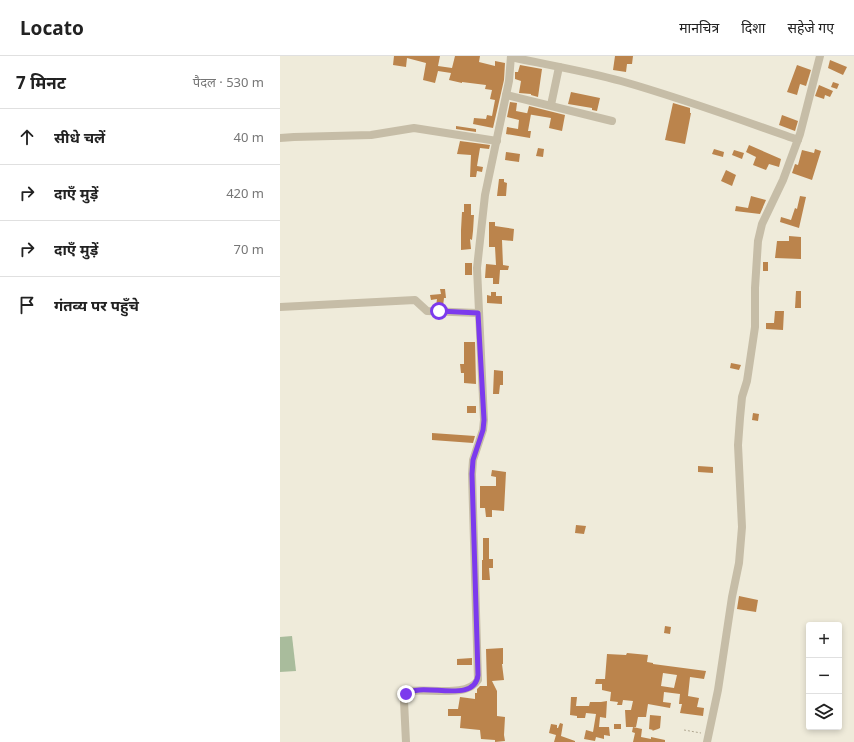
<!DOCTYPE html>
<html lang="hi">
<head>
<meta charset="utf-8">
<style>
  body { margin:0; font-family:"Noto Sans","Noto Sans Devanagari",sans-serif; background:#f2f2f2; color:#222 }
  .controls { position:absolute; right:12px; bottom:12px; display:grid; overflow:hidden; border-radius:4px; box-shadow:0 2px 6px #0003 }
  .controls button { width:36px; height:36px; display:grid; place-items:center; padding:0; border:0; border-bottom:1px solid #e0e0e0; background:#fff; color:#222; font:20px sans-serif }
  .stop { position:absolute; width:12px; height:12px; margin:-9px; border:3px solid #7c3aed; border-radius:50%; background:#fff }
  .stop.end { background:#7c3aed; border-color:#fff; box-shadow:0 1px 4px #0008 }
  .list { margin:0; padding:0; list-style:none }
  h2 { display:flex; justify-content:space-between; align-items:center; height:52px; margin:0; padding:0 16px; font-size:17px }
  h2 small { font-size:13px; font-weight:400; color:#767676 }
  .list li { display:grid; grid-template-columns:26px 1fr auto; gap:12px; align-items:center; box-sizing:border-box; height:56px; padding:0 16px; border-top:1px solid #e0e0e0 }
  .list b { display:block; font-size:15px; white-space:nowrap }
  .list em { font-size:13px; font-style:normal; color:#767676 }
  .icon { flex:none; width:22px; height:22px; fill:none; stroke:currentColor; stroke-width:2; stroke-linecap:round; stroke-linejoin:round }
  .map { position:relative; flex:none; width:574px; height:686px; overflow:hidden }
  header { display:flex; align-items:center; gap:24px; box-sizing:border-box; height:56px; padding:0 20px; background:#fff; border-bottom:1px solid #e0e0e0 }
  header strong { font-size:19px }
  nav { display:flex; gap:22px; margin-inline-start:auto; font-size:14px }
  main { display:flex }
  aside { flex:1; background:#fff }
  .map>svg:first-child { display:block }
  .green { fill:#a9bc9c }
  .building { fill:#bb844c; fill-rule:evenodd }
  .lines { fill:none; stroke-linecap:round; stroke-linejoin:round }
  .path { stroke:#b1a892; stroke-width:1; stroke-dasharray:2 2; stroke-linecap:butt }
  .minor { stroke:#c6bda7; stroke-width:8 }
  .route { stroke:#7c3aed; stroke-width:5 }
</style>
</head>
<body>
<header>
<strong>Locato</strong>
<nav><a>मानचित्र</a><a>दिशा</a><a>सहेजे गए</a></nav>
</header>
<main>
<aside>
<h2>7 मिनट<small>पैदल · 530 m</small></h2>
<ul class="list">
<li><svg class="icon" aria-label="ahead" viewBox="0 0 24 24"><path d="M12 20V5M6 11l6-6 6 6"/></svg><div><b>सीधे चलें</b></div><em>40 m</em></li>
<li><svg class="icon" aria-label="right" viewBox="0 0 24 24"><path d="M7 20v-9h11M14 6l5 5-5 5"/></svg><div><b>दाएँ मुड़ें</b></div><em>420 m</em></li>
<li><svg class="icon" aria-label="right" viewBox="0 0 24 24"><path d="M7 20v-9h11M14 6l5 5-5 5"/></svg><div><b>दाएँ मुड़ें</b></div><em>70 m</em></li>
<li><svg class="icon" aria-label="arrive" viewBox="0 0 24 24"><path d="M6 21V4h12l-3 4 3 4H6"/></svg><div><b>गंतव्य पर पहुँचे</b></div></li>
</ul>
</aside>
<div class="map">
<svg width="574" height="686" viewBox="0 0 574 686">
  <rect width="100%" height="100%" fill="#efebda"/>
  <!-- green -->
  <path class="green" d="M12 580 16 615 0 616V581Z"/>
  <!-- building -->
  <g class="building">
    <path d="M114 0H160L158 10 172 12 175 0H200L199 6 215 10V5L225 7 224 24 213 72 193 68 194 62 206 63 207 59 212 60 215 44 210 43 212 34 205 33 206 29 182 26V27L169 24 171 17 158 15 155 27 143 24 146 7 127 2 126 11 113 9Z"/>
    <path d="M335 0H353L352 8H347L346 16 333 14Z"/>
    <path d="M550 4 567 11 563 19 548 12Z"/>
    <path d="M240 9 262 13 258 41 251 39V38L239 37 241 25 235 23V16H238Z"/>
    <path d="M517 9 531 14 526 30 520 28 517 39 507 36Z"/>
    <path d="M553 26 559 28 557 33 551 31Z"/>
    <path d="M539 29 553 35 550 41 545 39 544 43 535 40Z"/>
    <path d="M291 36 320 42 317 55 312 54V52L288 48Z"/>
    <path d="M230 46 237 47 236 55 251 58 248 75H251L250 82 226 78 227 71 238 73 239 64 227 61Z"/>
    <path d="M393 47 410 52V57H411L405 88 385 84Z"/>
    <path d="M249 50 285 59 282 75 269 72 271 62 247 58Z"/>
    <path d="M502 59 518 65 515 75 499 69Z"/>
    <path d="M176 70 196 73V76L176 73Z"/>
    <path d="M180 85 210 89 209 93 200 92 197 110 203 111 202 116 197 115 196 121H190L191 99 177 98Z"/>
    <path d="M469 89 501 103 499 111 489 108 486 114 473 109 476 101 466 96Z"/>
    <path d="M258 92 264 93 263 101 256 100Z"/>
    <path d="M434 93 444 96 443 101 432 98Z"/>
    <path d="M535 93 541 95 532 124 512 117 515 108 518 109 522 94 534 97Z"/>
    <path d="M454 94 464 97 462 103 452 99Z"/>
    <path d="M226 96 240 98 239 106 225 104Z"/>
    <path d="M446 114 456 119 452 130 441 125Z"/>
    <path d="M219 123H224V126L227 127 226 140H217Z"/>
    <path d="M471 140 486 144 480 158 455 155 456 150 468 152Z"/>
    <path d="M520 140 526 141 519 172 500 166 501 161 511 164 515 152 517 153Z"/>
    <path d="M184 148H191V159H194L193 175 192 184 190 183 191 193 181 194V174L182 156H184Z"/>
    <path d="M209 166H215V170L234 173 233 185 222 184 223 209 229 210 228 214H220L219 228H213V222H205L206 208 216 209 215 191H209Z"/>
    <path d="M509 180 521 181V203L495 202 497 185H509Z"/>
    <rect x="483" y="206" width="5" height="9"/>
    <rect x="185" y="207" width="7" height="12"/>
    <path d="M160 233H165L166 242H164L163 250H156L157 243 151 244 150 239 161 238Z"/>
    <path d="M516 235H521V252H515Z"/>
    <path d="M211 236H216V240H222V248L207 247V239L211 240Z"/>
    <path d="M495 255H504L503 274 486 273V267H494Z"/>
    <path d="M184 286H195L196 328 184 327V317H181L180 308H184Z"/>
    <path d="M451 307 461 309 459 314 450 312Z"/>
    <path d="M214 314 223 315V329H220L219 338H213Z"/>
    <rect x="187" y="350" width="9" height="7"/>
    <path d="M473 357 479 358 478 365 472 364Z"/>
    <path d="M152 377 195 380 193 387 152 384Z"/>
    <path d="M418 410 433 411V417L418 416Z"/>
    <path d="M212 414 226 416 224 455 212 454V461H206L205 452H200V430H216V421L211 420Z"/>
    <path d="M296 469 306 470 304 478 295 477Z"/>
    <path d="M203 482H209V503H213V512H209L210 524H202V504H203Z"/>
    <path d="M459 540 478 544 476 556 457 553Z"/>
    <path d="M385 570 391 571 390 578 384 577Z"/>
    <path d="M223 592V608H222L224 624 212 625 217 635V660L225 661 224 679 225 685 215 686V684L201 683 200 674 180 672 181 660H168V653H178L180 641 195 643V637H197V633L200 630H207L206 593Z"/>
    <path d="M347 597 368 599 367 606 373 607V608L426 615 424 623 410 621 408 640 419 642 417 651 424 652 423 660 400 657 402 648H399L400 638 384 636 383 646 391 647 390 652 368 648 366 661H358L356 671H346L345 654H351L353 645 343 644 342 649H337L338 646 330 645 331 636 322 634V628H315L316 623H325L327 598 346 599ZM383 617 397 619 394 632 381 630Z"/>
    <path d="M192 602V609H177V603Z"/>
    <path d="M291 641H297L296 650H309L310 646H321L327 645 326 662 320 661 319 671H329L330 680 324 679V683L316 681 315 685 304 683 306 674 313 676 316 658 306 657 305 662H297V660L290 659Z"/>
    <path d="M370 659 381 660 380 672 378 673 372 675 373 674 369 673Z"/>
    <path d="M280 667 283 668 281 680 295 685V686H274L276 679 269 677 271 668 277 669V672H278Z"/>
    <rect x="334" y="668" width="7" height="5"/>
    <path d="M353 671 362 673 361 681 371 683V681L385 684V686H353L355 677 352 676Z"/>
  </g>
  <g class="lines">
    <!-- path -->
    <path class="path" d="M404 674 421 677"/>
    <!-- minor -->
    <g class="minor">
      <path d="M231 1C268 9 305 15 341 25 401 42 459 63 518 84"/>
      <path d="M226 39 332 65"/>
      <path d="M271 49 279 11"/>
      <path d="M0 82 14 81 91 79 134 72 217 85"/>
      <path d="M0 251 135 244 147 255 198 257"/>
      <path d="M126 686 124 645 126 638 130 635C149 632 187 642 198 624L192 418 193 404 203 374 204 364 197 212 205 139 229 25 231 0"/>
      <path d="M427 686 438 634 452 541 459 507 462 471 458 389 460 362 462 341 467 325 475 271V232L478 185 482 168 503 124 520 78 540 0"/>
    </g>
  </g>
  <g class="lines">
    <!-- route -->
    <path class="route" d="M126 638C142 625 195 649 198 619L192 418 193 404 203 374 204 364 198 257 159 255"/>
  </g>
</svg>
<div class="controls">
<button>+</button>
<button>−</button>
<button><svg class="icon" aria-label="layers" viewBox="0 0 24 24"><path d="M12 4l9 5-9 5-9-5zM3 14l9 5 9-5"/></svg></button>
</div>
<div class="stop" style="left:159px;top:255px"></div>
<div class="stop end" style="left:126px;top:638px"></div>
</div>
</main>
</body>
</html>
